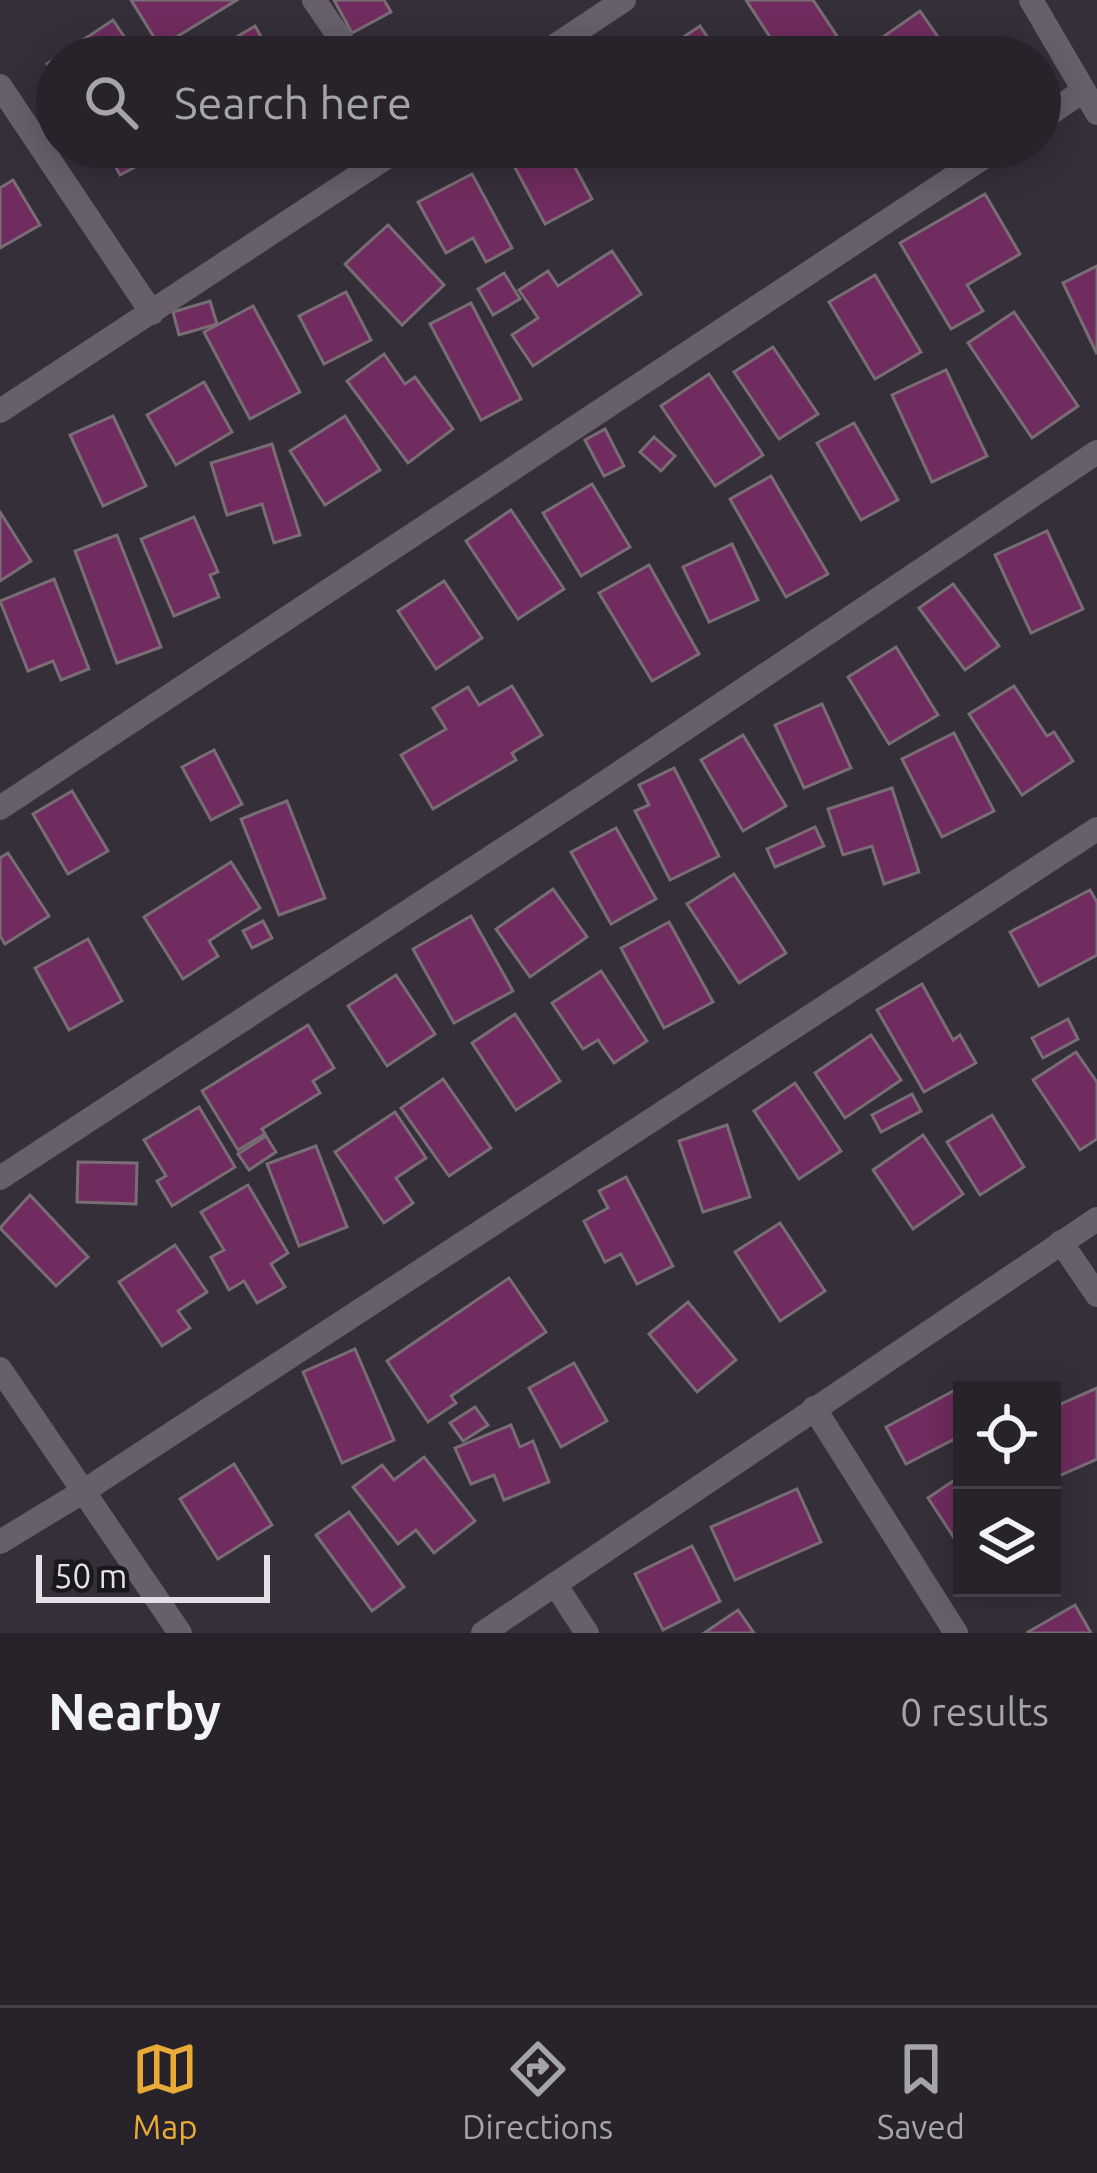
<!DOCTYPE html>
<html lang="en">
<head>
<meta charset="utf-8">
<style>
  body { margin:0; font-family:Ubuntu,sans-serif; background:#342f37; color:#f1f3f6 }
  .controls { position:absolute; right:36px; bottom:36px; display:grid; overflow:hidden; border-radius:0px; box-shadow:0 6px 30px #0003 }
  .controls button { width:108px; height:108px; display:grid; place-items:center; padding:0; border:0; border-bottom:3px solid #444047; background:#28232b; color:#f1f3f6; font:60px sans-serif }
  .scale { position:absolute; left:36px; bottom:30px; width:234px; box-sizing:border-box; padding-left:12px; border:6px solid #e4e0e6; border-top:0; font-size:33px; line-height:42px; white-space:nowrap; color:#e4e0e6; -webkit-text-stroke:9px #1b181d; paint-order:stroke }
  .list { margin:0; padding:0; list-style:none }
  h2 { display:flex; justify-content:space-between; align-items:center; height:156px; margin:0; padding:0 48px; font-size:51px }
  h2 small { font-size:39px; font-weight:400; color:#a5a4a9 }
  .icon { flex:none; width:66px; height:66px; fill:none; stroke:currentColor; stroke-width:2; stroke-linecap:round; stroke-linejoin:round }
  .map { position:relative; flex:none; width:1097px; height:1633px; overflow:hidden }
  .search { position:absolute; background:#28232b; box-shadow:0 6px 30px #0003; left:36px; right:36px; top:36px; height:132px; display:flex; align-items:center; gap:30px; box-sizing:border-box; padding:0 42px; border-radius:66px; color:#a5a4a9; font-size:45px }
  .sheet { height:372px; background:#28232b }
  nav { display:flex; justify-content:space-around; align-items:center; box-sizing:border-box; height:168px; border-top:3px solid #444047; background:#28232b; font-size:33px; color:#a5a4a9 }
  nav a { display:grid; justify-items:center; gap:6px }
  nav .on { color:#e9ab38 }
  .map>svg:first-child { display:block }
  .building { fill:#702c5e; stroke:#796d75; stroke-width:3 }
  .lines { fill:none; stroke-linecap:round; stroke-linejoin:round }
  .street { stroke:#67606b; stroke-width:24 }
</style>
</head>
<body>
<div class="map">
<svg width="1097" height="1633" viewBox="0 0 1097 1633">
  <rect width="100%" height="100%" fill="#352f39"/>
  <!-- building -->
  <g class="building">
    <path d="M131 0H237L160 47Z"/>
    <path d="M334 0H384L391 12 352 33Z"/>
    <path d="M746 0H813L837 36 804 57H783Z"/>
    <path d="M920 11 952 57H878L870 46Z"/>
    <path d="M113 20 138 57H57V79L47 64Z"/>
    <path d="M255 26 273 57H203Z"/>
    <path d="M700 26 721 57H656L655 56Z"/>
    <path d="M105 147H173L120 175Z"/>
    <path d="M504 147H564L592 199 545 224Z"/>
    <path d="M472 174 512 248 486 262 473 238 446 253 418 202Z"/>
    <path d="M13 180 40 225 0 248V188Z"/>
    <path d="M985 194 1020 254 967 285 983 311 951 329 900 243Z"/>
    <path d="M388 225 444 285 402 325 345 264Z"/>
    <path d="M612 251 641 294 533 366 512 335 538 318 519 290 548 271 558 286Z"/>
    <path d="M1097 266V354L1063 283Z"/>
    <path d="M504 273 520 299 493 315 478 289Z"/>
    <path d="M875 275 921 352 875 379 829 302Z"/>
    <path d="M346 292 371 340 324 364 299 316Z"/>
    <path d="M210 301 217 324 179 335 173 312Z"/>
    <path d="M471 303 521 399 481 420 430 324Z"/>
    <path d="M253 306 300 392 250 419 204 332Z"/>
    <path d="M1014 312 1078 406 1032 438 968 343Z"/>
    <path d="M773 347 818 414 779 439 734 372Z"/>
    <path d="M384 354 405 384 415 377 453 429 408 463 347 381Z"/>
    <path d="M946 370 987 456 932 482 892 395Z"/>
    <path d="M709 374 763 455 715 486 661 406Z"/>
    <path d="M204 382 232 432 176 465 147 415Z"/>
    <path d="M113 416 146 486 103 506 70 435Z"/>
    <path d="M345 416 380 470 325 505 290 451Z"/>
    <path d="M854 423 898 500 861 520 817 443Z"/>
    <path d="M605 429 624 466 604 476 585 440Z"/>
    <path d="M654 437 675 456 661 471 640 452Z"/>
    <path d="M272 444 300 535 274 543 262 504 227 515 211 463Z"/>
    <path d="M771 476 828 574 786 597 730 499Z"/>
    <path d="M592 484 630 547 581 576 543 513Z"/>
    <path d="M511 510 564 589 518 619 466 541Z"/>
    <path d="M0 512 31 561 0 581Z"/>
    <path d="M194 517 218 572 210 575 219 597 174 616 141 539Z"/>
    <path d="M1047 531 1083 609 1031 633 995 555Z"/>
    <path d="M117 535 161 647 117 663 75 551Z"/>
    <path d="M732 544 758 600 709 622 683 567Z"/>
    <path d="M649 565 699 654 652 681 599 593Z"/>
    <path d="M54 579 89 669 61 680 53 661 28 671 0 601Z"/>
    <path d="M444 581 482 638 436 669 398 611Z"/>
    <path d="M953 584 999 646 965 670 919 608Z"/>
    <path d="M896 647 938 715 889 744 848 677Z"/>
    <path d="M512 686 542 735 512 753 516 760 433 809 401 755 446 729 433 708 468 687 479 705Z"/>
    <path d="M1014 686 1047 736 1054 732 1073 761 1022 795 969 714Z"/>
    <path d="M822 704 851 768 804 788 775 725Z"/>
    <path d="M954 733 994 811 942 837 902 759Z"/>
    <path d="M743 735 786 806 743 831 701 760Z"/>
    <path d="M214 750 242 804 211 820 182 767Z"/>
    <path d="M674 768 719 856 670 880 635 811 649 805 639 785Z"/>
    <path d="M892 788 919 872 884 884 872 846 843 855 828 809Z"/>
    <path d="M72 791 108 851 68 874 33 814Z"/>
    <path d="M287 801 325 898 279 915 241 819Z"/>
    <path d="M815 827 824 846 775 867 767 849Z"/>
    <path d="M616 828 656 899 611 924 571 852Z"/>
    <path d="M8 853 49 916 5 944 0 936V858Z"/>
    <path d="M231 862 260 908 209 941 218 956 183 979 144 917Z"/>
    <path d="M734 874 786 953 739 983 687 904Z"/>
    <path d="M553 889 587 937 530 977 496 929Z"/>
    <path d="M1090 890 1097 902V955L1039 986 1010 932Z"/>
    <path d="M471 916 513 991 454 1023 413 949Z"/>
    <path d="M263 921 272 938 252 948 243 931Z"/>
    <path d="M669 922 713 1002 664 1028 621 948Z"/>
    <path d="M88 939 122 1001 69 1030 35 968Z"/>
    <path d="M601 971 647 1041 614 1063 598 1040 583 1049 552 1003Z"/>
    <path d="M396 975 435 1034 387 1066 348 1006Z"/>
    <path d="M922 984 953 1040 960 1035 976 1063 924 1092 877 1010Z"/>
    <path d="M515 1014 560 1081 516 1110 472 1043Z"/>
    <path d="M1068 1019 1078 1039 1043 1058 1032 1038Z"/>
    <path d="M308 1025 334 1068 313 1081 320 1093 262 1129 265 1134 238 1150 202 1091Z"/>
    <path d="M871 1035 901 1080 845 1118 815 1073Z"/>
    <path d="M1076 1052 1097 1082V1139L1080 1150 1033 1080Z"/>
    <path d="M443 1079 491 1148 449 1176 401 1108Z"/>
    <path d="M795 1083 841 1151 799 1179 754 1111Z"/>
    <path d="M912 1094 921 1111 881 1132 872 1115Z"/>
    <path d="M199 1107 235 1167 172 1206 157 1181 166 1176 144 1140Z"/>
    <path d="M395 1112 426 1158 396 1178 413 1203 384 1223 335 1152Z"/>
    <path d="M992 1115 1024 1167 980 1195 947 1142Z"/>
    <path d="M727 1125 750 1197 703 1212 679 1141Z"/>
    <path d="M923 1135 963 1194 913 1229 873 1170Z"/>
    <path d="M266 1136 276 1152 249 1170 238 1154Z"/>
    <path d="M316 1146 347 1227 299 1246 267 1164Z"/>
    <path d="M78 1162 137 1163 136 1204 77 1202Z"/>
    <path d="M626 1177 673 1266 637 1284 621 1254 605 1262 584 1221 608 1208 599 1191Z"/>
    <path d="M248 1185 288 1253 271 1264 285 1287 257 1303 244 1281 229 1290 211 1257 224 1250 201 1212Z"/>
    <path d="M30 1195 88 1257 56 1286 0 1228Z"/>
    <path d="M780 1223 825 1291 780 1321 735 1252Z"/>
    <path d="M175 1245 207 1292 178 1311 190 1328 162 1346 119 1282Z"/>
    <path d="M509 1278 546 1332 451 1396 456 1403 428 1422 387 1361Z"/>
    <path d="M688 1302 736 1360 697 1392 649 1334Z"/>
    <path d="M355 1349 394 1440 342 1463 303 1372Z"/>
    <path d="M574 1363 607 1421 561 1447 529 1388Z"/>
    <path d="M1097 1388V1459L1052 1479V1408Z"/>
    <path d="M957 1389 962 1398V1435L906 1464 886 1427Z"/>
    <path d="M475 1407 488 1425 463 1441 450 1423Z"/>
    <path d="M511 1425 520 1447 533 1441 549 1482 504 1500 494 1475 471 1484 455 1448Z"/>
    <path d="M424 1457 475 1521 434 1553 416 1530 398 1544 353 1487 382 1465 394 1480Z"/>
    <path d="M234 1464 272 1525 218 1559 180 1499Z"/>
    <path d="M962 1475V1542L958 1544 928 1498Z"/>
    <path d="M797 1489 821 1542 735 1580 711 1527Z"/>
    <path d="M349 1512 404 1587 372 1611 316 1535Z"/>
    <path d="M692 1546 720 1601 663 1630 635 1574Z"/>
    <path d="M1075 1605 1091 1633H1029L1028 1632Z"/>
    <path d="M738 1610 754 1633H704Z"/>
  </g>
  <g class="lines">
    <!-- street -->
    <g class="street">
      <path d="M314 0 353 57"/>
      <path d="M1031 0 1097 113"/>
      <path d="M538 57 624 0"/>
      <path d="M0 86 152 313"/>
      <path d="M1040 120 1083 91"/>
      <path d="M0 411 402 147"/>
      <path d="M0 808 999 147"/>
      <path d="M0 1178 591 792 1097 452"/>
      <path d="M1061 1242 1097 1295"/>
      <path d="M0 1369 180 1633"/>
      <path d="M814 1408 956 1633"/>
      <path d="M0 1542 84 1491 1097 829"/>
      <path d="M555 1584 587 1633"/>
      <path d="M483 1633 1097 1219"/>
    </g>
  </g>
</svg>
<div class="controls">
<button><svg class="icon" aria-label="locate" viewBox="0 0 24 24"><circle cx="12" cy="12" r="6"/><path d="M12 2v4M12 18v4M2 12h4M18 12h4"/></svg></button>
<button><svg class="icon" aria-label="layers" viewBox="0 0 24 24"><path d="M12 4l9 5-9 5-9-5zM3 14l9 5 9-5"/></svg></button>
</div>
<div class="scale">50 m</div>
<div class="search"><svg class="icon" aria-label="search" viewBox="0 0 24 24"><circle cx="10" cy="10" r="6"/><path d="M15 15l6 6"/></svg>Search here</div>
</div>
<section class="sheet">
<h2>Nearby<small>0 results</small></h2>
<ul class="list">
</ul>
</section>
<nav>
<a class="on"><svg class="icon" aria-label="map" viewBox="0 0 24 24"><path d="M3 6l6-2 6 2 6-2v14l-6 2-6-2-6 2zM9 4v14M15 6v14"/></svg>Map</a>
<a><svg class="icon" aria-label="directions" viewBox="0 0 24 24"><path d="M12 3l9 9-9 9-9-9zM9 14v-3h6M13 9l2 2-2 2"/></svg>Directions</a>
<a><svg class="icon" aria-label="saved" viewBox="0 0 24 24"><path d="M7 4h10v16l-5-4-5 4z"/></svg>Saved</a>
</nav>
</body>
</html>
